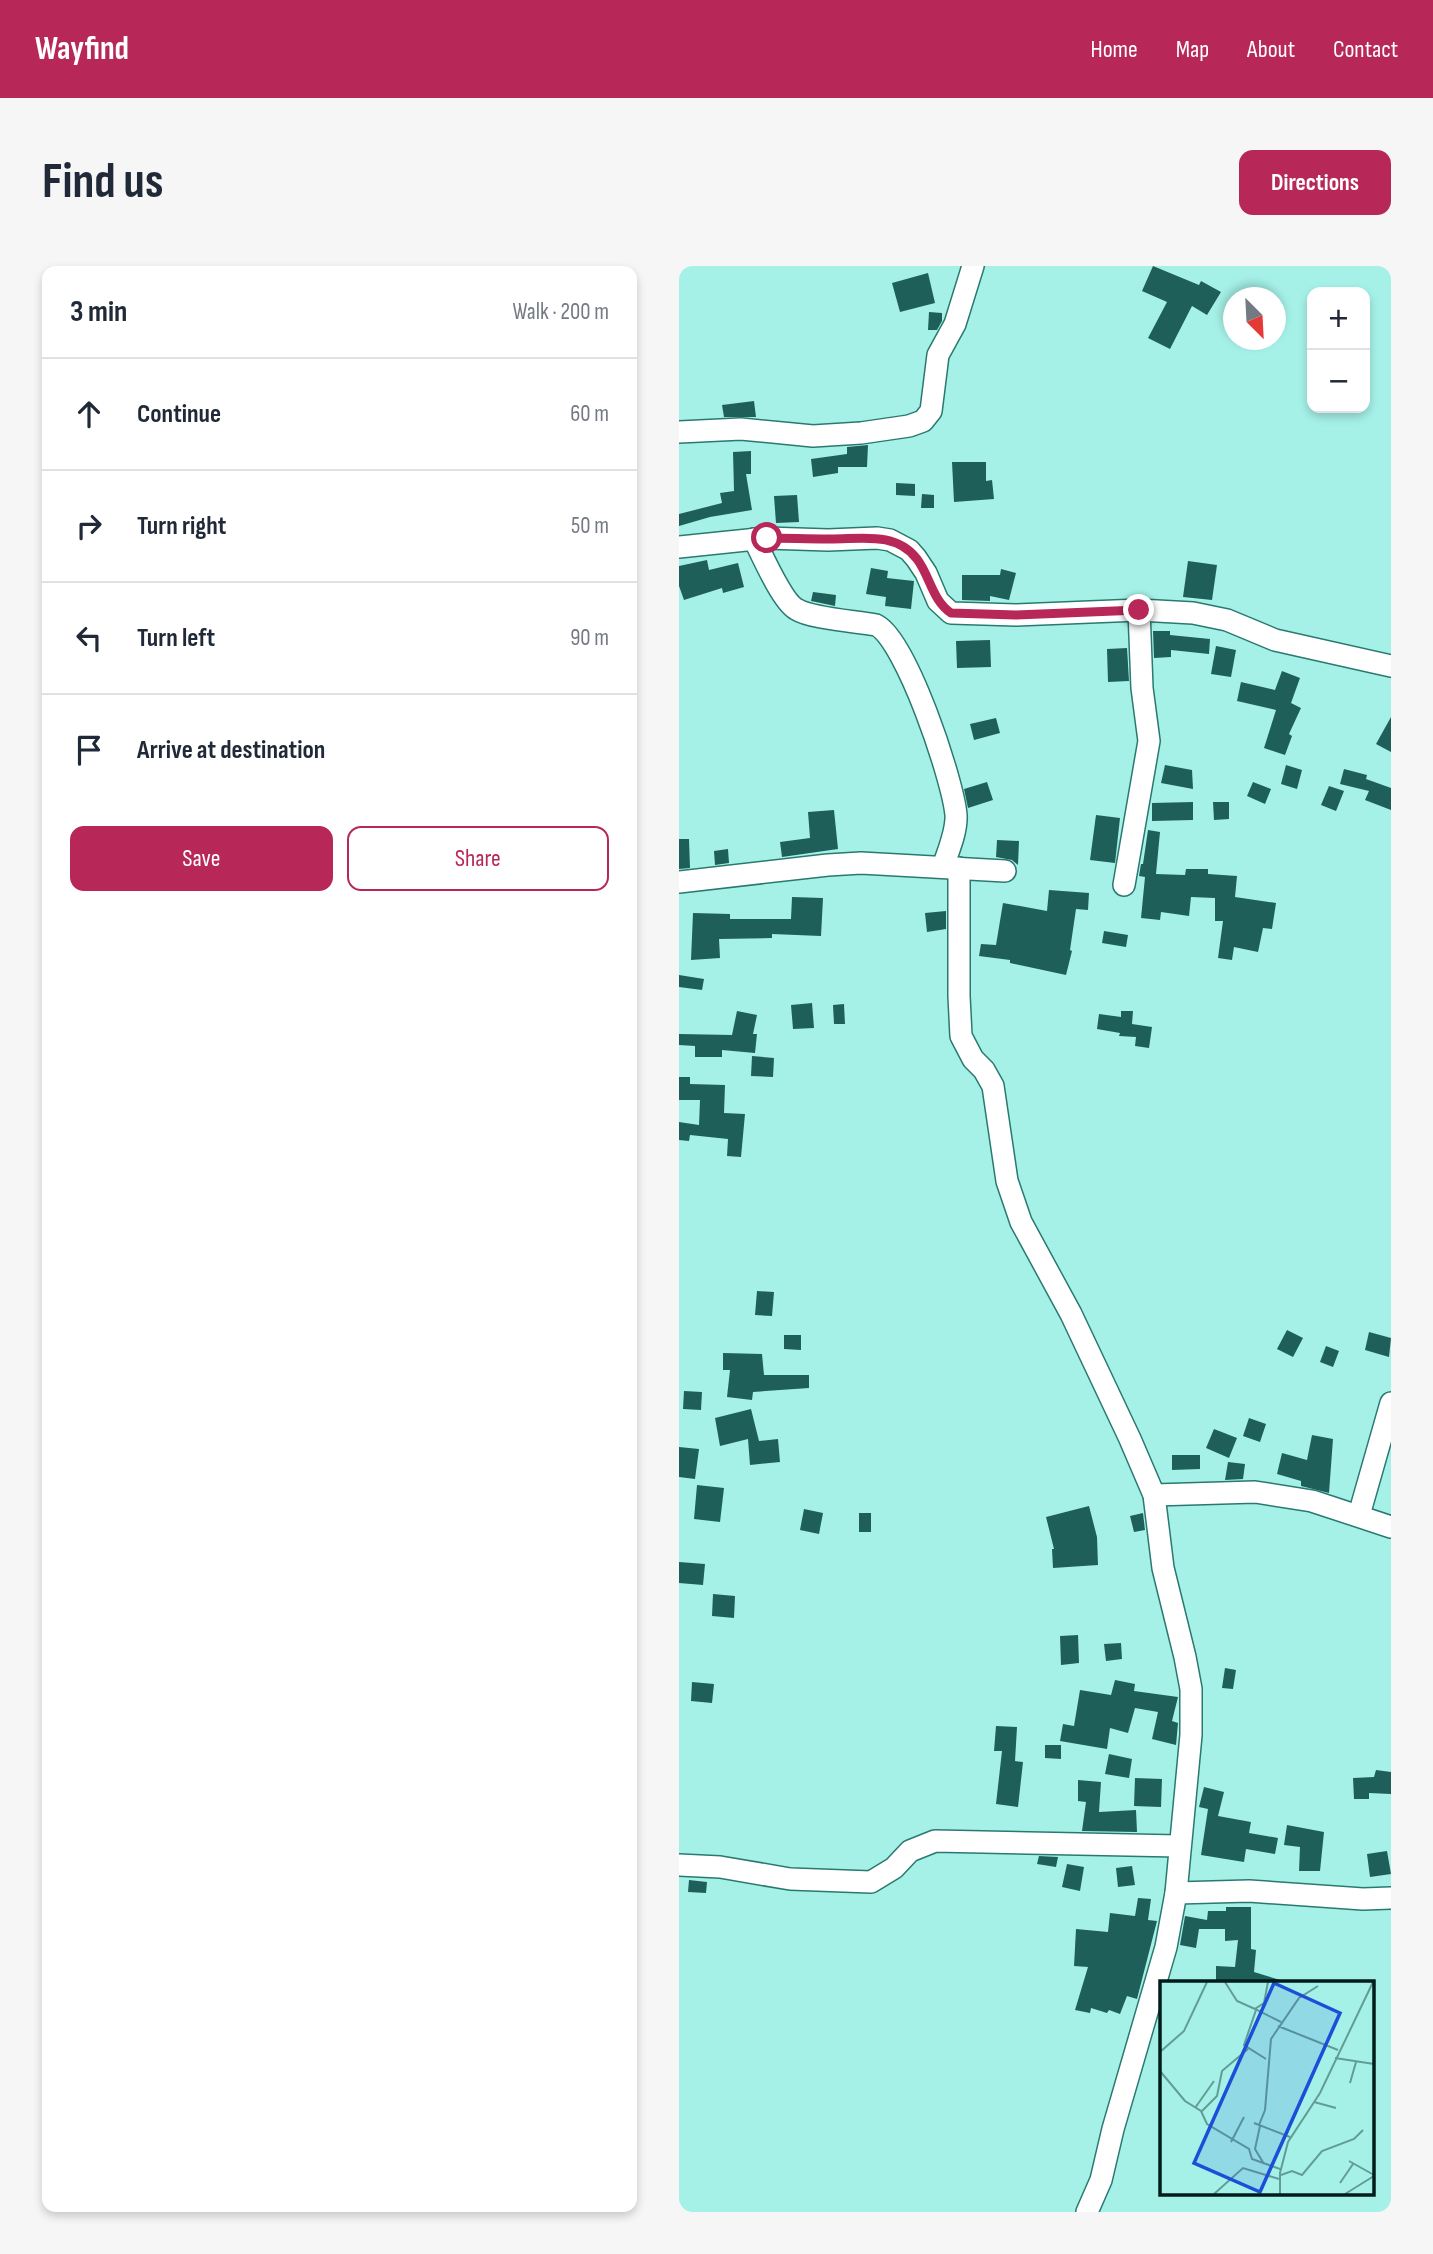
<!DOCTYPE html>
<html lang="en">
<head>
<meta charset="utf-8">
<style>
  body { margin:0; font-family:"Sofia Sans Condensed",sans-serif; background:#f6f6f7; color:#1f2937 }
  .controls { position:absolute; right:21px; top:21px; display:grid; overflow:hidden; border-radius:14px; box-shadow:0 4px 10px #0003 }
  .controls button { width:63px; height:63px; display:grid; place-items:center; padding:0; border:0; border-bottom:2px solid #e0e1e3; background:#fff; color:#1f2937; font:35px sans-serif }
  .compass { position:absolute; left:544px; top:21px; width:63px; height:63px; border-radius:50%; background:#fff; box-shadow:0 4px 10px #0003; rotate:156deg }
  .stop { position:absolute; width:21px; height:21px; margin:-16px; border:5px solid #b72858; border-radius:50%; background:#fff }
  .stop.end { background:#b72858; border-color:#fff; box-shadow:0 2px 7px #0008 }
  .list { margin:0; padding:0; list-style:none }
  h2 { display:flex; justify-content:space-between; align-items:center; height:91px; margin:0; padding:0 28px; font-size:30px }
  h2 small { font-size:23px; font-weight:400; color:#747a83 }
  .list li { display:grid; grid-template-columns:46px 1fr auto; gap:21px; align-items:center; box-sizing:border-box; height:112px; padding:0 28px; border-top:2px solid #e0e1e3 }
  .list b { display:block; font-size:26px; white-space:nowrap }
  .list em { font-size:23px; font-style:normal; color:#747a83 }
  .actions { display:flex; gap:14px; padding:21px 28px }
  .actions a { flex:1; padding:16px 0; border:2px solid #b72858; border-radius:14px; text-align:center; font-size:24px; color:#b72858 }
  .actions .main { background:#b72858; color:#fff }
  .icon { flex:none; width:38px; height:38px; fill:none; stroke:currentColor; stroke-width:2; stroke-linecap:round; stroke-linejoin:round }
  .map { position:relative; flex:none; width:712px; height:1946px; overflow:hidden; border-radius:14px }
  header { display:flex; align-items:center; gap:42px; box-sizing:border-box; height:98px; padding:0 35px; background:#b72858; color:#fff }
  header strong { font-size:33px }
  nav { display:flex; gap:38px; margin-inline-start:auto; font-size:24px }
  .intro { display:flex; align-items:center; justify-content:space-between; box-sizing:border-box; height:168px; padding:0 42px }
  h1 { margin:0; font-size:49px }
  .button { padding:18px 32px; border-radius:14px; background:#b72858; color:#fff; font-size:24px; font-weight:700 }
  main { display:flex; gap:42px; padding:0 42px }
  aside { flex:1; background:#fff; border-radius:14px; box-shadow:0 4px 10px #0003 }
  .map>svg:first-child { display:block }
  .building { fill:#1e5f59 }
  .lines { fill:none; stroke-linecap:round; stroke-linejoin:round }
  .minor-casing { stroke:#2a7971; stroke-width:24 }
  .minor { stroke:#fff; stroke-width:21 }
  .route { stroke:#b72858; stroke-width:9 }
  .inset-road { fill:none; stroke:#639c96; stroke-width:2 }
  .view { fill:#1d4ed8; fill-opacity:0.15; stroke:#1d4ed8; stroke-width:3.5 }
  .inset-edge { fill:none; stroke:#001d1b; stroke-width:3.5 }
</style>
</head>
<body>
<header>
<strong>Wayfind</strong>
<nav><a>Home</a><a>Map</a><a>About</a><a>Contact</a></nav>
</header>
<div class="intro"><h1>Find us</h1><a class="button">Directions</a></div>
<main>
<aside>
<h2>3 min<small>Walk · 200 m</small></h2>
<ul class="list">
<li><svg class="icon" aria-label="ahead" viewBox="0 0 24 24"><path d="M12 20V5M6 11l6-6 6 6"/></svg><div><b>Continue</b></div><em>60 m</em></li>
<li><svg class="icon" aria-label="right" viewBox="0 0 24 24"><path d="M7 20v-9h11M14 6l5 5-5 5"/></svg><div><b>Turn right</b></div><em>50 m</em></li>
<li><svg class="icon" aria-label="left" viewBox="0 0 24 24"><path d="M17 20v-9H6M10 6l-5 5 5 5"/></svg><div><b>Turn left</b></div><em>90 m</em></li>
<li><svg class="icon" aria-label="arrive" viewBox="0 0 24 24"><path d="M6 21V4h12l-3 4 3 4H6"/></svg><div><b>Arrive at destination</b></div></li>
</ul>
<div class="actions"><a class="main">Save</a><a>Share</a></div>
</aside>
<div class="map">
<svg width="712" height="1946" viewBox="0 0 712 1946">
  <rect width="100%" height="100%" fill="#a5f1e8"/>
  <!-- building -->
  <g class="building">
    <path d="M474 0 520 19 522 15 542 26 528 49 513 40 491 83 469 72 488 36 463 25Z"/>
    <path d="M249 7 256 37 221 46 213 17Z"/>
    <path d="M250 46 263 47V55L258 64H249Z"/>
    <path d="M75 135 77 151H45L43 139Z"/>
    <path d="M189 179 188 201H159V207L134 211 132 193 168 188V181Z"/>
    <path d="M72 185V208H67L73 244 31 251 0 260V248L43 237 41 227 55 225 54 186Z"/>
    <path d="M273 196H307V215L313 214 315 233 275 236Z"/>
    <path d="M217 217 236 218V230L217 229Z"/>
    <path d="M243 228 255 229V242H242Z"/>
    <path d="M118 229 120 256 97 257 95 230Z"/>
    <path d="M28 294 30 304 59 297 65 321 44 327 43 322 5 334 0 320V300Z"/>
    <path d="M509 295 538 299 533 334 504 331Z"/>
    <path d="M192 302 209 305 208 312 235 315 232 343 206 340 207 331 187 328Z"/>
    <path d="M322 303 337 307 330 334 311 330V335L283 334V309H321Z"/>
    <path d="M134 326 157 329 156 340 132 335Z"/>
    <path d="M474 365H491V369L531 373 530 388 492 384V391L475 392Z"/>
    <path d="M311 374 312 401 278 402 277 375Z"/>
    <path d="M537 380 557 384 552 411 532 408Z"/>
    <path d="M448 382 450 415 429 416 428 383Z"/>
    <path d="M603 405 621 412 612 437 622 442 610 468 613 470 606 489 585 482 597 444 558 435 562 416 596 424Z"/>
    <path d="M712 451V486L697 478Z"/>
    <path d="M317 452 321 467 295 474 291 458Z"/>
    <path d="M486 499 513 504 514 523 482 517Z"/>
    <path d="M607 499 623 504 618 523 602 518Z"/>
    <path d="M665 503 688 509 687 513 712 522V544L686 534 690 525 661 518Z"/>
    <path d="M308 516 314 534 289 542 285 523Z"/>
    <path d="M574 516 592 523 586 538 568 530Z"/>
    <path d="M650 520 665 525 657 545 642 539Z"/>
    <path d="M514 536V554L473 555V537Z"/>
    <path d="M534 536H550V553L535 554Z"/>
    <path d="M155 544 159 583 103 591 101 576 131 572 129 546Z"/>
    <path d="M417 549 441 552 436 597 411 594Z"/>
    <path d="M469 564 481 566 477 608 506 609 507 603H529V608L558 610 556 631 597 637 593 663 584 662 579 686 555 681 553 694 539 692 544 655H536V632L512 631 510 650 482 646 481 654 462 652 466 611 460 610 462 598H464Z"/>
    <path d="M0 573H10L11 602 0 603Z"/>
    <path d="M318 574 340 575 339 599 333 594 317 591Z"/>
    <path d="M49 583 50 597 36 599 35 585Z"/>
    <path d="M370 624 410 627 409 644 397 643 391 684 393 685 387 709 331 697V694L300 690 302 678 317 679 324 637 368 645Z"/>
    <path d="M113 631 144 632 142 670 93 668V672L40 673 41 692 12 694 14 647 51 648V653H112Z"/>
    <path d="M267 645V663L248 666 246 647Z"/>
    <path d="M425 665 449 669 447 681 423 677Z"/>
    <path d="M0 709 25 713 23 724 0 721Z"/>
    <path d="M133 737 135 762 114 763 112 739Z"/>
    <path d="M165 738 166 758H155L154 739Z"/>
    <path d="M58 745 78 749 74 768H78L76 787 43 784V791H16V780L0 779V768L53 769Z"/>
    <path d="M442 745H454L453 758 473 761 470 782 456 780 457 771 440 770 441 767 418 763 420 748 442 751Z"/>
    <path d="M73 790 95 792 94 811 72 810Z"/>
    <path d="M0 811H11V818L46 819 45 847 66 848 62 891 48 890 49 873 11 869 10 875 0 874V856L20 859 21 834H0Z"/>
    <path d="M78 1025 95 1026 93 1050 76 1049Z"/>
    <path d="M608 1064 624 1072 614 1091 598 1083Z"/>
    <path d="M690 1066 712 1072 710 1091 686 1084Z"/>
    <path d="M105 1069H122V1084L105 1083Z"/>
    <path d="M647 1080 660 1085 654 1101 641 1096Z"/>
    <path d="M44 1087 83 1088 85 1109H130V1122L74 1126 73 1134 48 1131 51 1104H44Z"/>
    <path d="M5 1125 23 1126 22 1144 4 1143Z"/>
    <path d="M72 1143 80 1175 99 1173 101 1196 71 1199 69 1173 41 1180 36 1152Z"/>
    <path d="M570 1152 587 1158 581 1176 564 1170Z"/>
    <path d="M535 1163 558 1172 550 1192 527 1182Z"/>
    <path d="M633 1169 654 1173 650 1227 622 1220V1215L598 1208 603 1187 628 1194Z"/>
    <path d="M0 1181 20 1183 16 1213 0 1211Z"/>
    <path d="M493 1189H521V1203L493 1204Z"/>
    <path d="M549 1196 566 1198 564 1213 546 1214Z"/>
    <path d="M18 1219 45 1222 41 1256 15 1253Z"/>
    <path d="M410 1240 418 1271 419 1299 374 1302 373 1283H375L367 1251Z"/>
    <path d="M125 1243 144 1247 140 1268 121 1264Z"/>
    <rect x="180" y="1247" width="12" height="19"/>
    <path d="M464 1247 466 1264 455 1266 451 1250Z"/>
    <path d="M0 1296 26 1298 24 1319 0 1317Z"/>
    <path d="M34 1328 56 1330 55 1352 33 1350Z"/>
    <path d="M399 1369 400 1397 382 1399 381 1370Z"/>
    <path d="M442 1377 443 1393 427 1395 425 1378Z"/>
    <path d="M546 1402 557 1404 554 1423 543 1422Z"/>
    <path d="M436 1414 456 1418 455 1425 499 1431 493 1455 499 1457 497 1479 473 1473 479 1446 456 1442 449 1467 431 1462 428 1483 381 1475 384 1458 395 1460 401 1424 432 1429Z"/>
    <path d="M13 1416 35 1418 33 1437 12 1435Z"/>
    <path d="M317 1460 338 1461 336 1495 344 1496 339 1541 317 1538 323 1485H315Z"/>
    <path d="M366 1479H382V1493L366 1492Z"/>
    <path d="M430 1488 453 1493 450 1512 426 1508Z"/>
    <path d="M697 1504 712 1506V1528L690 1527V1533H675L674 1512 695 1511Z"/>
    <path d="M456 1512 483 1513 482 1541 455 1540Z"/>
    <path d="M399 1514 422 1516 420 1546 457 1544 458 1566 403 1565 407 1536 399 1535Z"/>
    <path d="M525 1521 545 1526 539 1550 572 1556 570 1567 599 1572 596 1588 567 1583 565 1596 522 1589 529 1543 520 1541Z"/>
    <path d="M608 1559 645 1566 641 1605H620L621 1581 605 1579Z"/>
    <path d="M708 1585 712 1608 691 1611 688 1588Z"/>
    <path d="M360 1590 379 1591 377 1601 358 1598Z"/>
    <path d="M388 1598 405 1601 401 1625 383 1621Z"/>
    <path d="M453 1600 456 1619 439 1621 437 1602Z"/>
    <path d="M10 1614 28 1616 27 1627 9 1626Z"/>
    <path d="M459 1632 472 1633 469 1654 478 1655 458 1733 448 1730 441 1748 430 1744 428 1747 412 1742 411 1747 396 1744 409 1701 395 1700 397 1663 429 1666 431 1647 456 1650Z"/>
    <path d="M547 1641H572V1683L577 1684 575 1706 601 1714 600 1717 537 1714V1700L556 1701 559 1674 546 1675V1663H520L517 1682 501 1679 506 1650 528 1654 529 1645H547Z"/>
  </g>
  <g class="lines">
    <!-- minor casing -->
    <g class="minor-casing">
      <g id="minor">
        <path d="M0 166 62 163 134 170 182 167 230 160 244 155 252 145 259 89 276 58 294 0"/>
        <path d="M75 273C83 289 103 335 117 343 133 353 176 355 197 359 227 373 274 514 277 549 278 566 269 585 264 601"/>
        <path d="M0 281 88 272 149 274 198 272 211 274 230 284 237 292 247 307 259 335 272 347 337 349 460 344 514 347 548 354 596 374 712 400"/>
        <path d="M280 602V730L282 770 294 793 305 804 314 820 328 915 342 956 392 1048 451 1173 475 1229 484 1302 506 1391 512 1423V1469L497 1627 487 1681 434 1863 422 1914 408 1946"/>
        <path d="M0 616 149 599 182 597 326 605"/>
        <path d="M445 619 470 475 463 422 460 344"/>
        <path d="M475 1229 576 1226 633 1235 712 1261"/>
        <path d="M680 1249 712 1137"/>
        <path d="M0 1599 41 1601 111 1613 192 1616 215 1602 231 1585 256 1575 500 1580"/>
        <path d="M497 1627 570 1625 684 1633 712 1632"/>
      </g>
    </g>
    <!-- minor -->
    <use href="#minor" class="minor"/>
  </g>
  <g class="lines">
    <!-- route -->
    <path class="route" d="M88 272C108 272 128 273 147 273 179 274 216 264 238 293 251 310 253 334 272 347L337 349 460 344"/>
  </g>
  <!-- overview -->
  <g transform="translate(481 1715)">
    <rect width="214" height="214" fill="#a5f1e8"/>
    <path class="inset-road" d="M65 1 77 20 95 28M108 1 104 22 95 28 121 41M96 29 84 64 106 78M118 45 178 69M0 71 24 50 47 1M175 77 214 83M0 90 25 120 41 130 47 143 89 168 92 178 120 188M190 102 196 81M154 121 176 127M35 127 54 100M41 131 57 115 62 90 88 68M94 142 130 156M99 144 105 129 111 58 139 17 158 5M100 145 95 168 104 183M71 161 84 136M189 180 214 194M121 194 132 190 142 194 162 170 194 158 203 149M180 202 193 183M54 213 83 187 119 198M120 213V192L128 161 160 112 213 1M185 213 214 195"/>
    <path class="view" d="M114 2 180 32 100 211 34 182Z"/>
    <rect width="214" height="214" class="inset-edge"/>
  </g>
</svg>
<div class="controls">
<button>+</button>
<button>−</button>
</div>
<svg class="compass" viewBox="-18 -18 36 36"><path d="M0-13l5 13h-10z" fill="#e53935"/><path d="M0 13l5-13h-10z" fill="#747a83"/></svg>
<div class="stop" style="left:88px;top:272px"></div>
<div class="stop end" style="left:460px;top:344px"></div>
</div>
</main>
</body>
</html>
